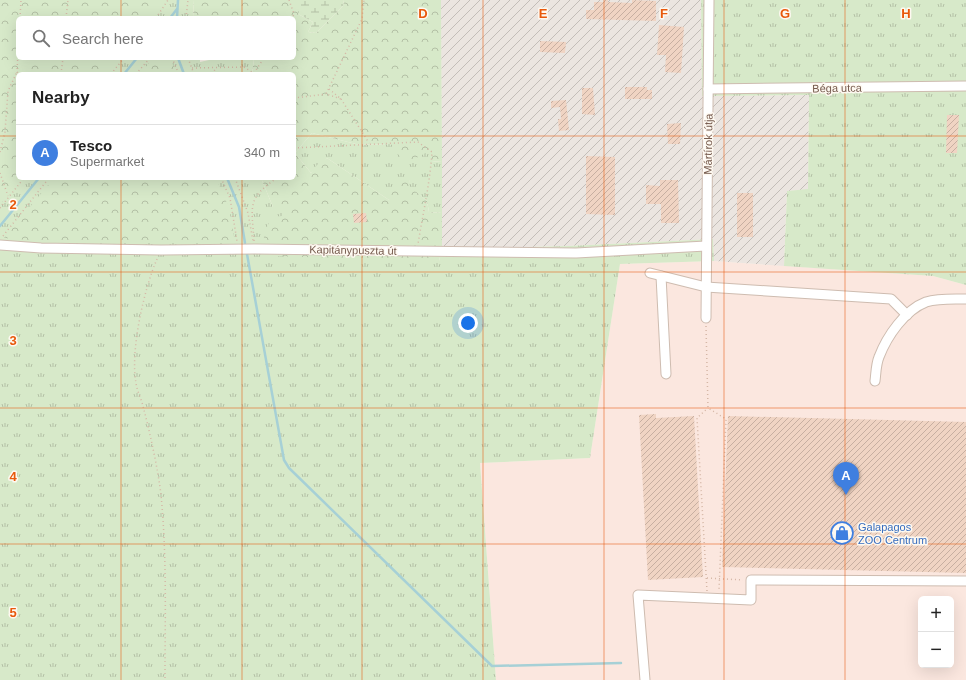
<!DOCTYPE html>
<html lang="en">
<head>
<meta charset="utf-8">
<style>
  body { margin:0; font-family:Arial,sans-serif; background:#f2f2f2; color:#222 }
  .controls { position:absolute; right:12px; bottom:12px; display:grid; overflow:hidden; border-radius:6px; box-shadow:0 4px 16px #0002 }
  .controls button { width:36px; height:36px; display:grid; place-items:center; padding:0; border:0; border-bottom:1px solid #e0e0e0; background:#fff; color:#222; font:20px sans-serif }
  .you { position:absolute; left:468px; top:323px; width:14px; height:14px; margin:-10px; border:3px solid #fff; border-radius:50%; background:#1a73e8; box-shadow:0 0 0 6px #1a73e833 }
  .badge { display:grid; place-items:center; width:26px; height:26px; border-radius:50%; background:#0f766e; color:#fff; font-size:13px; font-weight:700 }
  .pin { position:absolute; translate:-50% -33px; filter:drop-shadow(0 1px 2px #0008) }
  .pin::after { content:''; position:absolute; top:21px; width:14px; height:12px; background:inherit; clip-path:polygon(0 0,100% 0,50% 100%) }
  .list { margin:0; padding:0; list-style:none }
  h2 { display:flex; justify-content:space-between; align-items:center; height:52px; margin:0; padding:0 16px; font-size:17px }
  h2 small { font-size:13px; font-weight:400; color:#767676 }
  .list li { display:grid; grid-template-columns:26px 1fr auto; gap:12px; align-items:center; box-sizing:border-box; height:56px; padding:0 16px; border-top:1px solid #e0e0e0 }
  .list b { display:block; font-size:15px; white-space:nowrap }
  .list p { margin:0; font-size:13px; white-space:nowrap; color:#767676 }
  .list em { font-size:13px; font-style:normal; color:#767676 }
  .icon { flex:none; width:22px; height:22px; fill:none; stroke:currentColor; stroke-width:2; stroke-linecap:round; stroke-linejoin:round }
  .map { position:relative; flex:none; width:966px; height:680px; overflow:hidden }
  .search { position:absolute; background:#fff; box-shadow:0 4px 16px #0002; left:16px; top:16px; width:280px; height:44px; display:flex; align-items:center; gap:10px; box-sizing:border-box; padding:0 14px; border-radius:6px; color:#767676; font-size:15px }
  .panel { position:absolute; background:#fff; box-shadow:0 4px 16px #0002; left:16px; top:72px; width:280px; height:108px; border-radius:6px }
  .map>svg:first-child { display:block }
  .commercial { fill:#fbe7df; fill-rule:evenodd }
  .industrial { fill:url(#industrial-furrows) }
  .grass { fill:url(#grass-tufts) }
  .forest { fill:url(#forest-crowns) }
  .wetland { fill:url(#wetland-marsh) }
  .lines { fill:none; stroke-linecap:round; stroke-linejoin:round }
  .stream { stroke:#a6d0d6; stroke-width:2.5 }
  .building { fill:url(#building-hatch) }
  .minor-casing { stroke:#cebcb0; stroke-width:11 }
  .path { stroke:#d5b7a6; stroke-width:1.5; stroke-dasharray:1 3; stroke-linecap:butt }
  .minor { stroke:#fff; stroke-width:9 }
  .grid { fill:none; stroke:#e8590c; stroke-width:1; stroke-opacity:0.55 }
  .labels { text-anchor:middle; stroke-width:3; stroke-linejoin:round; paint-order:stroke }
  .street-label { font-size:11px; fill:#765b4e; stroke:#fef9f1 }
  .shop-label { font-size:11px; fill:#366cbe; stroke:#fef9f1; text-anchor:start }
  .grid-label { font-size:13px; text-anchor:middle; font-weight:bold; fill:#e8590c; stroke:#fef9f1; stroke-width:3; stroke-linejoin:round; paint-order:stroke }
</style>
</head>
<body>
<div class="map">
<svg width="966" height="680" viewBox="0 0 966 680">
  <defs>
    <pattern id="industrial-furrows" width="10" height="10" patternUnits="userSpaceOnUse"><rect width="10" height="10" fill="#ebe5e0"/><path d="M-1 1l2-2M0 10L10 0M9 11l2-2" fill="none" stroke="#c3bdb8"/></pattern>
    <pattern id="grass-tufts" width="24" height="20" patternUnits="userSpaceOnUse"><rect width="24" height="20" fill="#d7e9c9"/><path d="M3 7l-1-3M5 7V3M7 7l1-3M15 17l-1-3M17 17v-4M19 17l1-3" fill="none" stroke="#b3c0a5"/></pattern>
    <pattern id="forest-crowns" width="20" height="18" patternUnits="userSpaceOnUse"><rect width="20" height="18" fill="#d7e9c9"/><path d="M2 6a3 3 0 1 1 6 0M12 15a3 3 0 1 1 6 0" fill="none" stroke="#b3c0a5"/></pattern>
    <pattern id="wetland-marsh" width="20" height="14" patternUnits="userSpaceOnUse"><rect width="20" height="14" fill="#d7e9c9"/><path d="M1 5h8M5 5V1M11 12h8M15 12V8" fill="none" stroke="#b3c0a5"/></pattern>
    <pattern id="building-hatch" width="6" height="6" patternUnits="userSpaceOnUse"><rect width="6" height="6" fill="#f0d4c3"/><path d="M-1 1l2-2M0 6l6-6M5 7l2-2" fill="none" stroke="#c7afa1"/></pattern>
  </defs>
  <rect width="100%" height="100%" fill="#fcf4eb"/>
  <!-- commercial -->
  <path class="commercial" d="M714 261 933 276 966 285V680H496L480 463 590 458 620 264ZM921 599H951V665H921Z"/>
  <!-- industrial -->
  <path class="industrial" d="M441 0H701L702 96 809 95 808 190 787 191 784 266 714 261 713 239 569 246 442 249Z"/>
  <!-- grass -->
  <g class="grass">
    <path d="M9 0H194L193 18H18V58H200V62L218 58 254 59 252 74H18V178H261L273 207H282V216L439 261 442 249 569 246 713 239 714 261 620 264 590 458 480 463 496 680H0V131Z"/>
    <path d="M701 0H966V285L933 276 784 266 787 191 808 189 809 95 702 96Z"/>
    <path d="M312 133 360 145 391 144 431 150 432 162 442 161V213L429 212 427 201 408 186 410 180 389 200 327 158 311 173 295 153Z"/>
  </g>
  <!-- forest -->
  <g class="forest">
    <path d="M0 0H161L147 18H18V58H115L102 74H18V178H20L0 205Z"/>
    <path d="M194 0H298V14L313 22 308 32 316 33 343 6 344 0H441L442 161 431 162V150L405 164 391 144 360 145 312 133 295 153 311 173 317 165 327 158 389 200 392 187 410 180 409 186 427 201 429 212 442 213V249L439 261 271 256 263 235 272 217 282 216V208L273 207 261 178H294V74H252L254 59 252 58H294V18H193Z"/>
    <path d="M153 58 171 59 176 74H140Z"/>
    <path d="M54 178H216L229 208 235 243 39 241 4 238Z"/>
  </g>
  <!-- wetland -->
  <path class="wetland" d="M298 0H344L343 6 316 33 308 32 313 22 298 14Z"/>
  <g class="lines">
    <!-- stream -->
    <g class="stream">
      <path d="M170 18 177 9"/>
      <path d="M177 18 178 0"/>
      <path d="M178 58 184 74"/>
      <path d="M124 74 137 58"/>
      <path d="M227 178 239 207 245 243"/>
      <path d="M0 226 39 178"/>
      <path d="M247 254 284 460 289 468 492 666 621 663"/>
    </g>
  </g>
  <!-- building -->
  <g class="building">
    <path d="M604 0H608V2L632 3V0L656 1V21L586 19V10H594V2H604Z"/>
    <path d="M659 25 684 27 681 73 665 72 666 55H657Z"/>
    <path d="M540 41 566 42 565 53 540 52Z"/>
    <path d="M625 87H647V90H652V99H625Z"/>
    <path d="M582 88H593L595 115 582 114Z"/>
    <path d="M566 100 569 130 559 131 558 119H561L560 107 551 108V101Z"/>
    <path d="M947 115H959L957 153H946Z"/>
    <path d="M681 123 680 144H668L667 124Z"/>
    <path d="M586 156 615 157V215L586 214Z"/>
    <path d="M660 180H678L679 223H661V204H646V185L660 186Z"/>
    <rect x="737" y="193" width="16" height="44"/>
    <path d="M366 213 367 222 354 223 353 214Z"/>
    <path d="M656 414V418L694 416 703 577 648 580 639 415Z"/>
    <path d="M728 416 966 422V573L722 567Z"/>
  </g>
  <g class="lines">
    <!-- minor casing -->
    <g class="minor-casing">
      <g id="minor">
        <path d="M708 89 966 86"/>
        <path d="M0 245 41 248 161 250 255 249 576 253 706 246"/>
        <path d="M650 273 706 287 891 299 907 315"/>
        <path d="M661 276 666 374"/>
        <path d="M706 318 709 0"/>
        <path d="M875 381C876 373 876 364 879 357 887 336 905 310 926 302 939 298 953 299 966 299"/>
        <path d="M645 680 638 595 751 600V580L966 581"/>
      </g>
    </g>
    <!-- path -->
    <g class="path">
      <path d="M289 0 294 14 292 18"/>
      <path d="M20 18 21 0"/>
      <path d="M66 18 68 0"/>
      <path d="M156 18 168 0"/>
      <path d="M186 18 188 0"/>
      <path d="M18 52 17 72 20 74"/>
      <path d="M172 58 179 74"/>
      <path d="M188 58 194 74"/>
      <path d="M192 68 244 67 255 74"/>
      <path d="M254 73 264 58"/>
      <path d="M61 74 63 58"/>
      <path d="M111 74 124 58"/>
      <path d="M136 74 150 58"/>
      <path d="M212 74 216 68"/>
      <path d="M329 89 341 99 326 94 362 19 364 0"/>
      <path d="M294 98 326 94"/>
      <path d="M341 99 369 143"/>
      <path d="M294 148 418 142 432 152C430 183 423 213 418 244"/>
      <path d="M0 152 5 132 8 91 17 72"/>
      <path d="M0 173 8 196"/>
      <path d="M221 178 230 198 237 241"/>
      <path d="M235 178 248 213 253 241"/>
      <path d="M0 208 24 178"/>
      <path d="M3 236 49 178"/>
      <path d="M254 241C252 206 246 199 277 178"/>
      <path d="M157 259C144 289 130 351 136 383 137 391 141 398 143 406 150 433 158 469 161 495 167 556 165 619 165 680"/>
      <path d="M706 326 708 408 726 419 719 590"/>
      <path d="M707 578 743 580"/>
      <path d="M707 591 697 418 708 408"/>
    </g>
    <!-- minor -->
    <use href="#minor" class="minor"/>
  </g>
  <!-- grid -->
  <path class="grid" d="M121 0V18M242 0V18M362 0V680M483 0V680M604 0V680M724 0V680M845 0V680M121 58V74M242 58V74M0 136H18M294 136H966M121 178V680M242 178V680M0 272H966M0 408H966M0 544H966"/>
  <!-- icons -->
  <defs>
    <g id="shop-ring" transform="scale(1.15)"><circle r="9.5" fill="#fef9f1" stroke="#3f7fe0" stroke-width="1.5"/><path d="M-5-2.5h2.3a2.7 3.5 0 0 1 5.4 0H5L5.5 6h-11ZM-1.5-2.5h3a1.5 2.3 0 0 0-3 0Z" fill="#3f7fe0"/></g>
  </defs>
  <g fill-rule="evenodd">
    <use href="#shop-ring" x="842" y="533"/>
  </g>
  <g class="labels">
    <!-- street labels -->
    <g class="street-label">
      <text transform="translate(837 88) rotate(-1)" y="4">Béga utca</text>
      <text transform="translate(708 144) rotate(-89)" y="4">Mártírok útja</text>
      <text transform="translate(353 250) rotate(1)" y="4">Kapitánypuszta út</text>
    </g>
    <!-- shop labels -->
    <g class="shop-label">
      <text x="858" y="531">Galapagos<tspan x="858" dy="13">ZOO Centrum</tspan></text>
    </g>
  </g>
  <g class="grid-label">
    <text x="423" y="18">D</text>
    <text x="543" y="18">E</text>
    <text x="664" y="18">F</text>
    <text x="785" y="18">G</text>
    <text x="906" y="18">H</text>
    <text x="13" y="209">2</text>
    <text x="13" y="345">3</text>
    <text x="13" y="481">4</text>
    <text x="13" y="617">5</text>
  </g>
</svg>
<div class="controls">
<button>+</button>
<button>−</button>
</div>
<div class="you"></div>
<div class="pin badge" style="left:846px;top:495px;background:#3f7fe0">A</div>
<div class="search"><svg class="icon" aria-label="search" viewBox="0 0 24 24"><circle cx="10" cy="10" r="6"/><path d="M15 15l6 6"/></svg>Search here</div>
<section class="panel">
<h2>Nearby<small></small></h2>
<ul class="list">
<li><span class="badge" style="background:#3f7fe0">A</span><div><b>Tesco</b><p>Supermarket</p></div><em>340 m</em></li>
</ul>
</section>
</div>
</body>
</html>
